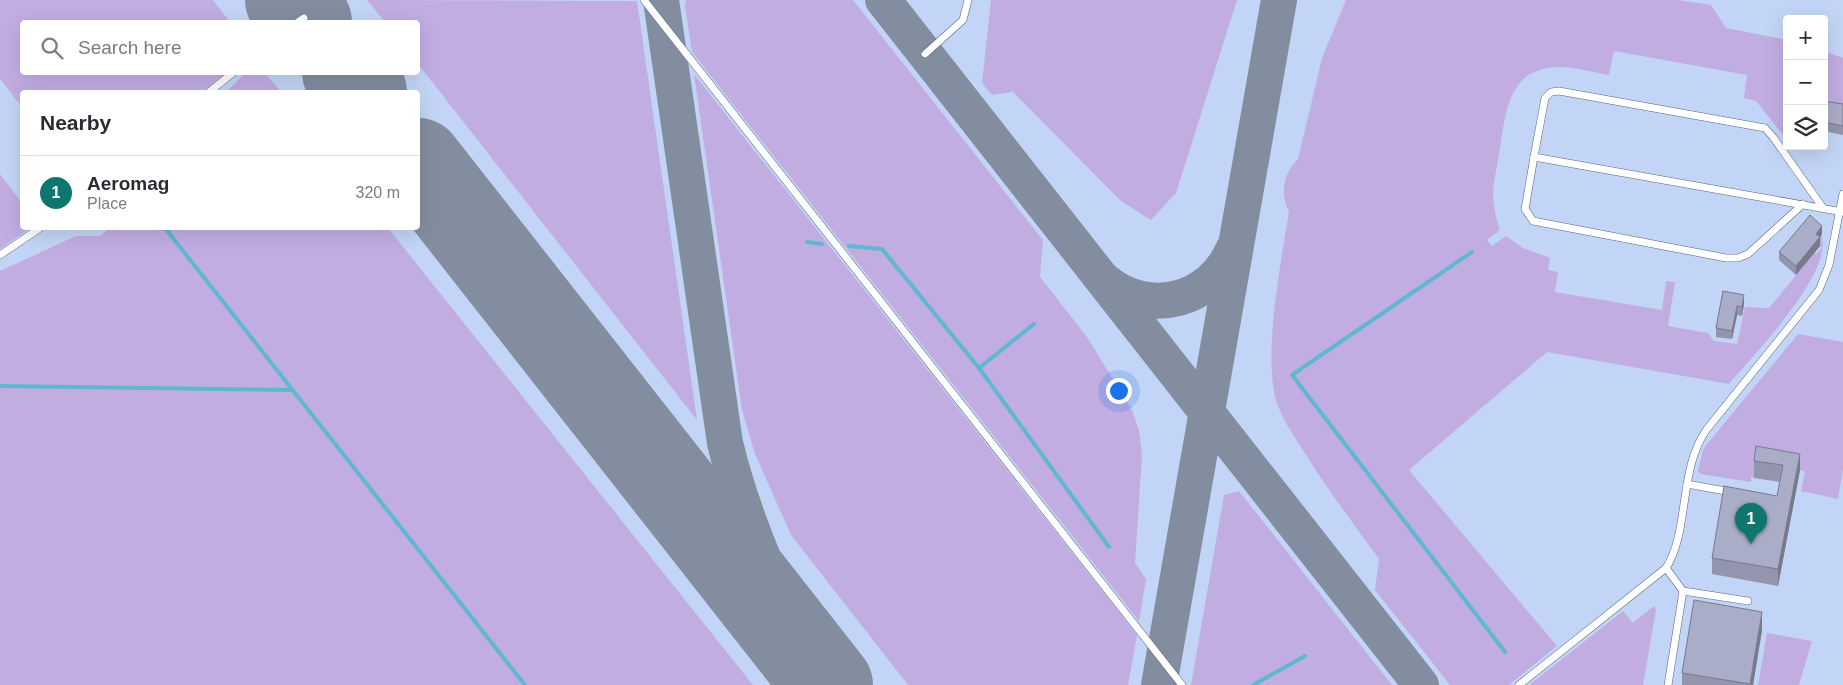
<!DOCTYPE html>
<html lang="en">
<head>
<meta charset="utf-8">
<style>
  body { margin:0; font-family:Arial,sans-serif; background:#f7f7f7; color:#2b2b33 }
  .controls { position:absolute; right:15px; top:15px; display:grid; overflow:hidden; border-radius:5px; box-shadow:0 5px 20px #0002 }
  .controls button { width:45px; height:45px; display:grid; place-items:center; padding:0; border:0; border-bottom:1px solid #e1e1e2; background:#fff; color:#2b2b33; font:25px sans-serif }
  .you { position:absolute; left:1118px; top:390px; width:18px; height:18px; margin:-12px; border:4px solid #fff; border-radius:50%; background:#1a73e8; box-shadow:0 0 0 8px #1a73e833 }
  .badge { display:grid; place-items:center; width:32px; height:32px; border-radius:50%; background:#0f766e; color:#fff; font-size:16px; font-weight:700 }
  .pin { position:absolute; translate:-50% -41px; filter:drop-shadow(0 1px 2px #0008) }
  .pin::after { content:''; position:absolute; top:26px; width:18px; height:15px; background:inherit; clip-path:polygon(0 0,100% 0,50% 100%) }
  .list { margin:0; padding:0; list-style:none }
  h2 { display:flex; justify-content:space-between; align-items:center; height:65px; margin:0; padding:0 20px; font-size:21px }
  h2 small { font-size:16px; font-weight:400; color:#7c7c81 }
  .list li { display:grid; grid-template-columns:32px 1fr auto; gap:15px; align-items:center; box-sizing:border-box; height:75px; padding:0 20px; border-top:1px solid #e1e1e2 }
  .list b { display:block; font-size:19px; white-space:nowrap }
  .list p { margin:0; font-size:16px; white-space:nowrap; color:#7c7c81 }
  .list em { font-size:16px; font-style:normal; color:#7c7c81 }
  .icon { flex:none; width:28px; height:28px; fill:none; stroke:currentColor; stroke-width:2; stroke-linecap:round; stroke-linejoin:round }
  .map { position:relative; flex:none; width:1843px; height:685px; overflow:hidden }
  .search { position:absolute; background:#fff; box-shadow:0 5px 20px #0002; left:20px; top:20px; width:400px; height:55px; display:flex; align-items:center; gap:12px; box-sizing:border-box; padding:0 18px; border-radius:5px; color:#7c7c81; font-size:19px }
  .panel { position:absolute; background:#fff; box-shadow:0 5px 20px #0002; left:20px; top:90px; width:400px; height:140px; border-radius:5px }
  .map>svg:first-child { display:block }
  .built { fill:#c3d5f6; fill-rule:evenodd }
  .green { fill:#c2ade3 }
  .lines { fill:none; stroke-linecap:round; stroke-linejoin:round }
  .stream { stroke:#5fb7d1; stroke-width:4 }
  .taxiway { stroke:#828ea0; stroke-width:36 }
  .runway { stroke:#828ea0; stroke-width:90 }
  .service-casing { stroke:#58657c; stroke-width:8 }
  .service { stroke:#fff; stroke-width:7 }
  .wall { fill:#9295ac }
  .shaded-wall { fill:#77798c }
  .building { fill:#aaadc8; stroke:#77798c }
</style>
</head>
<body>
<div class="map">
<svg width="1843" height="685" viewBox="0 0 1843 685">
  <rect width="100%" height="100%" fill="#d2e2fc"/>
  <!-- built -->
  <path class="built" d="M0 0H1843V685H0ZM1787 19H1824V146H1787ZM22 22H418V72H22ZM22 92H418V228H22Z"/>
  <!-- green -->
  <g class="green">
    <path d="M0 0H213L230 22H22V72L227 73 202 92H22V107L0 79Z"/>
    <path d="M367 0 637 1 697 420 418 64V22H385Z"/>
    <path d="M686 0H853L1043 240 1040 277 1087 337 1132 410 1139 431 1142 455 1135 563 1146 579 1139 621 692 52 685 6Z"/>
    <path d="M991 0H1237L1176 193 1151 220 1121 201 1013 92 992 95 982 83Z"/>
    <path d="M1346 0H1678L1711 5 1726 28 1787 40V140L1756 101 1744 98 1747 75 1614 51 1609 75C1584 71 1558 61 1534 72 1505 86 1504 127 1499 154 1497 166 1494 180 1493 192 1493 205 1496 218 1500 230L1487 240 1492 246 1506 236 1523 248 1550 258 1548 270 1558 272 1555 292 1662 310 1666 281 1675 282 1668 326 1708 333 1714 341 1737 344 1745 307 1769 308 1803 267 1809 250 1816 254 1822 248 1815 242 1821 236C1835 271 1752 357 1729 384L1547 352 1409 470 1557 646 1509 685H1450L1375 590 1379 559C1352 522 1325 486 1301 447 1292 433 1281 417 1276 400 1263 354 1281 261 1289 212 1280 194 1283 173 1298 159L1322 58Z"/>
    <path d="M1824 51 1843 58V114L1824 110Z"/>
    <path d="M247 72 265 73 281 92H226Z"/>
    <path d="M694 74 1137 635 1128 685H908L791 535 755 454 742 410Z"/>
    <path d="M0 174 22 203V228H30L0 249Z"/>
    <path d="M108 228H388L753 685H0V271L76 236H101Z"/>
    <path d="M1798 334 1843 342V469L1838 499 1801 491 1805 472 1800 470 1756 463 1754 478 1751 477V482L1700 474 1698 471 1703 450 1708 443Z"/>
    <path d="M1239 491 1392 685H1191L1224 495Z"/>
    <path d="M1654 606 1656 610 1643 685H1529L1623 611 1633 623Z"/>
    <path d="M1767 633 1812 641 1799 685H1758Z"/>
  </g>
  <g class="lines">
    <!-- stream -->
    <g class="stream">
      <path d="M165 228 525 685"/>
      <path d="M807 242 822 244"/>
      <path d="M849 246 882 249 979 368 1109 547"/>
      <path d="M1472 252 1292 375 1505 652"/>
      <path d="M979 368 1034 324"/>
      <path d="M0 386 292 390"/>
      <path d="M1253 685 1305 656"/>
    </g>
    <!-- taxiway -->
    <g class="taxiway">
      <path d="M661 0 725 443C743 518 773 581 802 651"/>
      <path d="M883 0 1421 685"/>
      <path d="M1106 282C1149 317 1211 301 1233 250"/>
      <path d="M1159 685 1279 0"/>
    </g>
    <!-- runway -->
    <g class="runway">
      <path d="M290 0 307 22"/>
      <path d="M347 72 362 92"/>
      <path d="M418 163 828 685"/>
    </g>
    <!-- service casing -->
    <g class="service-casing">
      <g id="service">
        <path d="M644 0 1182 685"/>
        <path d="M298 22 304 18"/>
        <path d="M925 54 963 20 968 0"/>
        <path d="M209 92 234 72"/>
        <path d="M1534 157 1525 209 1533 221 1726 258H1738L1748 254 1803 204"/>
        <path d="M1823 208 1773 137 1765 128 1559 91 1551 92 1545 98 1534 157 1843 212"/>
        <path d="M0 255 40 228"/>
        <path d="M1687 484 1731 492"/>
        <path d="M1666 568 1683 591 1668 685"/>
        <path d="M1683 591 1748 601"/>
        <path d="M1519 685 1666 568C1690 531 1678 469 1707 429L1819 290 1829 265 1843 194"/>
      </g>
    </g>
    <!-- service -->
    <use href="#service" class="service"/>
  </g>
  <!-- wall -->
  <g class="wall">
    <path d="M1824 101 1843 104V135L1824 131Z"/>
    <path d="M1822 234 1820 238V246L1796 275 1779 260V252Z"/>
    <path d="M1723 291 1744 304 1742 316 1737 315 1732 339 1716 337V328Z"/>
    <path d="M1756 446 1800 470 1778 586 1712 574V558L1777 496 1780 482 1754 478V461Z"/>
    <path d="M1762 630 1753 685H1682V673Z"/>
  </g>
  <!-- shaded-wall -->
  <g class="shaded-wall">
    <path d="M1822 226V234L1820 238V246L1796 275V266L1816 234Z"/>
    <path d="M1744 295V304L1742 316V307Z"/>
    <path d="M1737 306V315L1732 339V331Z"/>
    <path d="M1800 454V470L1778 586V569Z"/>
    <path d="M1762 612V630L1753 685H1750Z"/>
  </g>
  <!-- building -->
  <g class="building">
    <path d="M1824 101 1843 104V126L1824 122Z"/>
    <path d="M1810 215 1822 226 1816 234 1820 237 1796 266 1779 252Z"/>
    <path d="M1723 291 1744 295 1742 307 1737 306 1732 331 1716 328Z"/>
    <path d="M1756 446 1800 454 1778 569 1712 558 1724 486 1777 496 1783 465 1754 461Z"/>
    <path d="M1694 600 1762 612 1750 684 1682 673Z"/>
  </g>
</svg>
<div class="controls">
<button>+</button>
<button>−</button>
<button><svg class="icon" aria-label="layers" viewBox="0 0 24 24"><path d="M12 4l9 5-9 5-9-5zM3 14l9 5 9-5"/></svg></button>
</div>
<div class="you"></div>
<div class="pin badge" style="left:1751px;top:544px">1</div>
<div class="search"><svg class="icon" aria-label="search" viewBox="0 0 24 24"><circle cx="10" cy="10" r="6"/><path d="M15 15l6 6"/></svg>Search here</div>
<section class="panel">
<h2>Nearby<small></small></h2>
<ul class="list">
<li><span class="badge">1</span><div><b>Aeromag</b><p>Place</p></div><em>320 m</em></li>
</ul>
</section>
</div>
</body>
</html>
